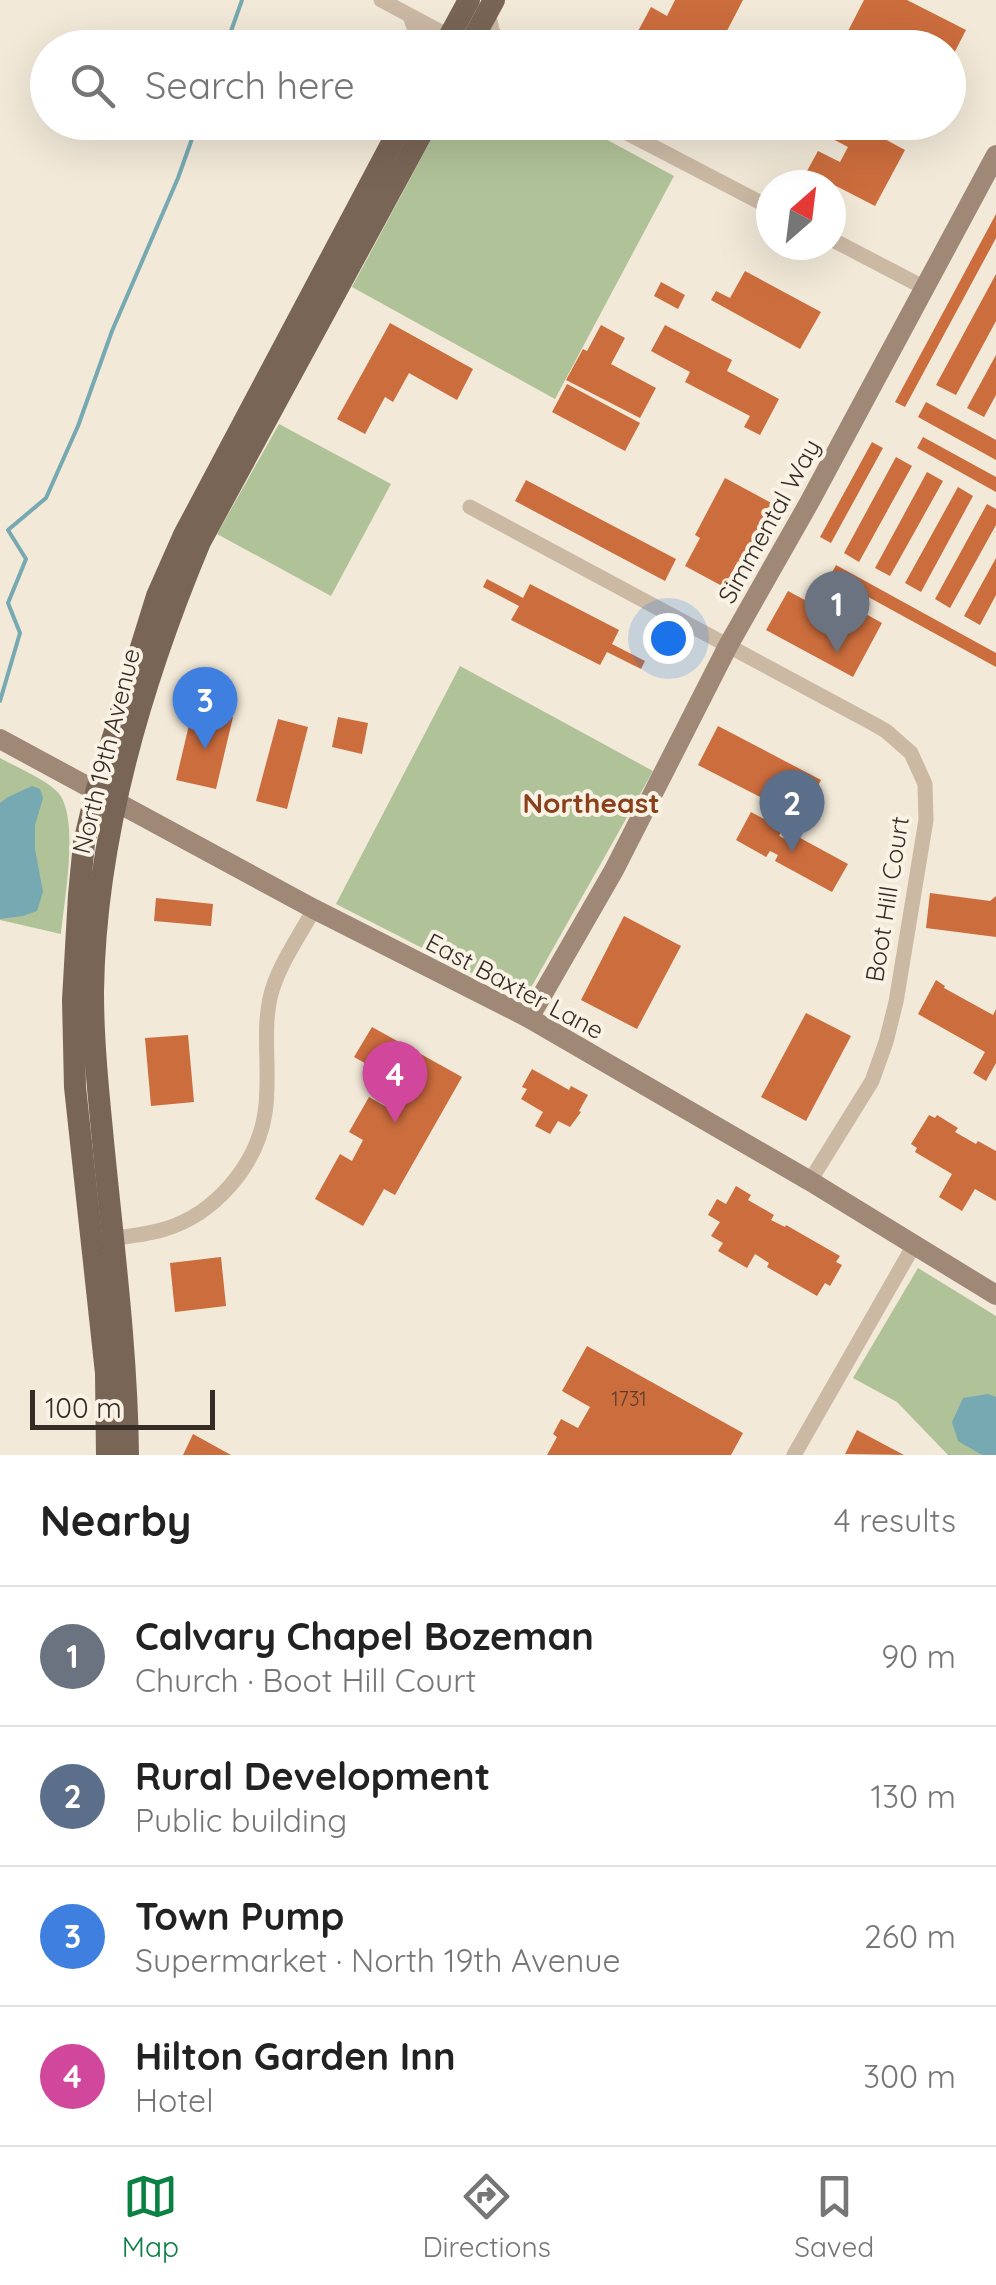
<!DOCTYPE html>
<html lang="en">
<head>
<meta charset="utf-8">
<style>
  body { margin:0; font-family:Quicksand,sans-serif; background:#f6f6f6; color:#222 }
  .compass { position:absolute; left:756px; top:170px; width:90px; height:90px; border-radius:50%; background:#fff; box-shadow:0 10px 40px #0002; rotate:28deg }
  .scale { position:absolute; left:30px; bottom:25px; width:185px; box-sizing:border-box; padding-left:10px; border:5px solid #362c26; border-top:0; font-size:28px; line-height:35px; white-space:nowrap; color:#362c26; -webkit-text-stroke:8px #faf2e5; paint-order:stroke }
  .you { position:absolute; left:668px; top:638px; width:35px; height:35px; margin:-25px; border:8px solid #fff; border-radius:50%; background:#1a73e8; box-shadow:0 0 0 15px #1a73e833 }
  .badge { display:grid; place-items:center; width:65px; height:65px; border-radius:50%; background:#0b8043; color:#fff; font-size:32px; font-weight:700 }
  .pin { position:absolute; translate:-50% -82px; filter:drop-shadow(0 2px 5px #0008) }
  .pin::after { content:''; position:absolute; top:52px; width:35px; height:30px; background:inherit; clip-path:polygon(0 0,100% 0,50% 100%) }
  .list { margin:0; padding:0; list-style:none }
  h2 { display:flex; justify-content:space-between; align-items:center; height:130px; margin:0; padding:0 40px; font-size:42px }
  h2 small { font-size:32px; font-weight:400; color:#767676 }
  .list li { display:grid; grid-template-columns:65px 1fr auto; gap:30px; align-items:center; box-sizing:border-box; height:140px; padding:0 40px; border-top:2px solid #e0e0e0 }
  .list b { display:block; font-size:38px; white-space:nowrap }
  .list p { margin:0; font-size:32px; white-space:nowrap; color:#767676 }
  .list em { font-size:32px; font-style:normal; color:#767676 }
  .icon { flex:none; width:55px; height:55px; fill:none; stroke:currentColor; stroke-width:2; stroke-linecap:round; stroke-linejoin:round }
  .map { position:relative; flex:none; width:996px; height:1455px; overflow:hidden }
  .search { position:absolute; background:#fff; box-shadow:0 10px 40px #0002; left:30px; right:30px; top:30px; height:110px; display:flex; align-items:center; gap:25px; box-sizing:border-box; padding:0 35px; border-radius:55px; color:#767676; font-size:38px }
  .sheet { height:690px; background:#fff }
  nav { display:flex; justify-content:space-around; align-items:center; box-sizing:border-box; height:140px; border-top:2px solid #e0e0e0; background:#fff; font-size:28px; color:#767676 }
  nav a { display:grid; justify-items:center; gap:5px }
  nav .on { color:#0b8043 }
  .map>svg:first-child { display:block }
  .green { fill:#b0c298 }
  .water { fill:#76a9b1 }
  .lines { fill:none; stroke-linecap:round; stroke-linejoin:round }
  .stream { stroke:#76a9b1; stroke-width:4 }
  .building { fill:#cc6d3d }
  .street { stroke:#cbb9a4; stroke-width:15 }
  .secondary { stroke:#9f8875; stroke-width:20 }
  .primary { stroke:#796556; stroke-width:22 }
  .labels { text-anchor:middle; stroke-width:8; stroke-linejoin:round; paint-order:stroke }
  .number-label { font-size:20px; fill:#5c3c2c }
  .street-label { font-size:25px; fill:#362c26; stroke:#faf2e5 }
  .neighbourhood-label { font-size:28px; font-weight:bold; fill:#89401b; stroke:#faf2e5 }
</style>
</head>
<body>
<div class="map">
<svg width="996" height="1455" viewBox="0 0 996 1455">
  <rect width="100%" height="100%" fill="#f2e9d8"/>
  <!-- green -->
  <g class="green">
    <path d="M440 123H576L674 176 555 399 352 287Z"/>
    <path d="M279 424 391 484 331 596 217 534Z"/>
    <path d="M460 666 653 771 524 1000 336 904Z"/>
    <path d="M0 758C16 767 50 781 60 795 79 823 64 900 61 934L0 920Z"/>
    <path d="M918 1268 996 1316V1455H948L897 1402 853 1378Z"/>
  </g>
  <!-- water -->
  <g class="water">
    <path d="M32 786 40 789 43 798 35 825V849L43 892 37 911 23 916 0 919V803L8 797Z"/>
    <path d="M988 1394 996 1397V1455H982L958 1441 952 1422 963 1398Z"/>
  </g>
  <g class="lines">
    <!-- stream -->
    <g class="stream">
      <path d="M225 48 242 0"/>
      <path d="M0 701 20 633 8 603 26 559 8 530 46 498 78 426 112 331 178 178 198 122"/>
    </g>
  </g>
  <!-- building -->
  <g class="building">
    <path d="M675 0H743L718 48 704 45 703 48H664L637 33 651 7 667 16Z"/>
    <path d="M864 0H907L966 30 948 65V48H876L847 33Z"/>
    <path d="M834 122H853L905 150 875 206 807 171 818 151 840 162 848 147 827 136Z"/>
    <path d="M996 214V238L905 407 895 402Z"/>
    <path d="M745 271 821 312 800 349 711 300 716 291 730 298Z"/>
    <path d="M996 274V321L956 395 936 385Z"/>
    <path d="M661 282 685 295 678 309 654 296Z"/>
    <path d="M390 323 473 369 457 400 409 373 393 402 385 397 365 434 337 419Z"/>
    <path d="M601 325 625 338 611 364 656 388 640 418 566 380 583 349 587 351Z"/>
    <path d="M665 325 732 360 727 371 779 399 760 435 744 427 750 416 685 382 690 372 651 351Z"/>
    <path d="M996 355V395L984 417 967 408Z"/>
    <path d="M567 384 640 423 625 451 552 412Z"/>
    <path d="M926 402 996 440V460L918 417Z"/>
    <path d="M923 437 996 477V492L917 448Z"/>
    <path d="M872 442 883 448 831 543 820 537Z"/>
    <path d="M896 457 912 466 859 562 844 553Z"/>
    <path d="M927 472 943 481 890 576 875 568Z"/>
    <path d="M725 478 775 505 743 564 738 561 724 587 685 566 700 538 695 535Z"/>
    <path d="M526 480 676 559 665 581 515 501Z"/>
    <path d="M958 487 973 496 921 592 905 583Z"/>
    <path d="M987 504 996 509V525L950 608 935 599Z"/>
    <path d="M996 558V595L980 625 964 616Z"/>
    <path d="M836 565 996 653V667L830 576Z"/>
    <path d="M487 579 523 598 530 584 619 630 612 644 645 661 641 669 607 652 600 665 511 620 519 606 483 587Z"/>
    <path d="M788 591 831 614 839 599 882 623 853 677 766 630Z"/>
    <path d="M193 708 233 717 216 789 176 780Z"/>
    <path d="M338 717 368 723 362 754 332 747Z"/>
    <path d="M278 719 308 727 287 809 256 801Z"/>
    <path d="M718 726 821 780 801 818 698 765Z"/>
    <path d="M751 812 783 829 779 836 787 840 791 833 848 864 832 892 775 861 778 855 770 851 766 857 736 840Z"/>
    <path d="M930 893 990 901 996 896V937L926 928Z"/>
    <path d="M156 898 213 904 211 926 154 921Z"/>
    <path d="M624 916 681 946 637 1029 581 1000Z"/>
    <path d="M936 980 945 986 944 988 993 1015 996 1009V1063L986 1081 973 1073 985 1052 918 1014Z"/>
    <path d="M806 1013 851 1036 806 1121 761 1097Z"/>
    <path d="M372 1027 462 1077 395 1195 384 1189 363 1226 315 1199 340 1154 352 1161 363 1140 349 1132 369 1097 399 1114 419 1079 408 1073 402 1084 354 1057Z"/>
    <path d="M188 1035 194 1102 151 1106 145 1038Z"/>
    <path d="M532 1069 569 1090 571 1086 588 1095 579 1111 581 1112 570 1127 558 1121 550 1134 535 1126 543 1112 521 1099 527 1089 522 1087Z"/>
    <path d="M929 1115 935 1118 937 1115 958 1128 955 1132 976 1144 978 1141 996 1151V1201L975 1189 962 1211 939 1197 952 1174 915 1152 917 1148 911 1144Z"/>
    <path d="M736 1186 751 1195 748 1200 774 1215 771 1220 785 1227 786 1225 840 1256 836 1262 842 1265 830 1286 825 1283 817 1296 767 1267 769 1263 755 1254 747 1268 718 1251 723 1243 711 1236 720 1222 708 1215 717 1199 726 1204Z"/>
    <path d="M221 1257 226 1306 175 1312 170 1263Z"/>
    <path d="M587 1346 743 1433 731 1455H547L557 1437 553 1434 561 1419 578 1428 590 1407 562 1391Z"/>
    <path d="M857 1430 904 1455 845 1454Z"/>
    <path d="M193 1434 231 1455H183Z"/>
  </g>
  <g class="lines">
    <!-- street -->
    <g class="street">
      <path d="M381 0 458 41"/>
      <path d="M488 11 492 30 500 48"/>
      <path d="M410 16 421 48"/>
      <path d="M606 122 771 208"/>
      <path d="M831 239 923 287"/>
      <path d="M470 507 872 723 886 731 911 753 925 784 926 820 896 1002 886 1042 872 1081 810 1181"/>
      <path d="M105 1239C124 1237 146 1235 165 1229 215 1214 257 1165 265 1113 271 1075 262 1035 270 998 277 967 299 937 314 909"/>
      <path d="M794 1455 914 1245"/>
    </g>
    <!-- secondary -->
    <g class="secondary">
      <path d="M0 739 314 909 529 1018 810 1181 996 1295"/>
      <path d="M529 1018 614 870 729 644 809 503 996 155"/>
    </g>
    <!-- primary -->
    <g class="primary">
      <path d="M443 48 469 0"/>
      <path d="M468 48 494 0"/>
      <path d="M107 1455 106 1373 75 1087 73 1000 79 895 84 843 96 792 157 596 184 535 403 122"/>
      <path d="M128 1455C127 1353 114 1252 104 1151 99 1099 93 1045 93 992 95 837 141 683 200 542L428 122"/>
    </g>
  </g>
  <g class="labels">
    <!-- number labels -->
    <g class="number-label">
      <text x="629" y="1406">1731</text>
    </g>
    <!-- street labels -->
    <g class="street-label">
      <text transform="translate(769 521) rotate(-61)" y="9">Simmental Way</text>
      <text transform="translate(106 751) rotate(-76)" y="9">North 19th Avenue</text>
      <text transform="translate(887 899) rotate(-81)" y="9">Boot Hill Court</text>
      <text transform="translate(515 986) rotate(28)" y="9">East Baxter Lane</text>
    </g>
    <!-- neighbourhood labels -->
    <g class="neighbourhood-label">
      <text x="591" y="813">Northeast</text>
    </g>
  </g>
</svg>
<svg class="compass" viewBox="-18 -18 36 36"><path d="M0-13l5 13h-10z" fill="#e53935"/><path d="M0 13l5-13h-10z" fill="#767676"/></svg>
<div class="scale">100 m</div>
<div class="you"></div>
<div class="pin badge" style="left:837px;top:653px;background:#6b7280">1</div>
<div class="pin badge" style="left:792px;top:852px;background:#5c6f8a">2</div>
<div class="pin badge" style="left:205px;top:749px;background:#3f7fe0">3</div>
<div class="pin badge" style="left:395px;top:1123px;background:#d1479c">4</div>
<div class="search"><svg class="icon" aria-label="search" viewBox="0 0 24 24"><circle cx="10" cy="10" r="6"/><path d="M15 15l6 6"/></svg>Search here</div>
</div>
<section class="sheet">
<h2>Nearby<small>4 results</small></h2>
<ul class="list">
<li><span class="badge" style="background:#6b7280">1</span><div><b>Calvary Chapel Bozeman</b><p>Church · Boot Hill Court</p></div><em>90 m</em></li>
<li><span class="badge" style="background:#5c6f8a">2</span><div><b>Rural Development</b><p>Public building</p></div><em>130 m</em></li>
<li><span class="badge" style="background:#3f7fe0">3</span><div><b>Town Pump</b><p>Supermarket · North 19th Avenue</p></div><em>260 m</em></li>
<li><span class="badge" style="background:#d1479c">4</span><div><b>Hilton Garden Inn</b><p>Hotel</p></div><em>300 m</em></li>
</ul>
</section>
<nav>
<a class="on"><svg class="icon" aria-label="map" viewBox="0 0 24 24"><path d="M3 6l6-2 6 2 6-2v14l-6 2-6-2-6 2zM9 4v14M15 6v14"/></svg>Map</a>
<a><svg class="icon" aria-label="directions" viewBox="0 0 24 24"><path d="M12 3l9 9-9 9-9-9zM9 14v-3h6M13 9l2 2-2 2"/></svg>Directions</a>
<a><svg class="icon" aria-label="saved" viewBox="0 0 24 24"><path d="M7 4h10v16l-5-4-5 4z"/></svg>Saved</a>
</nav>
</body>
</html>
